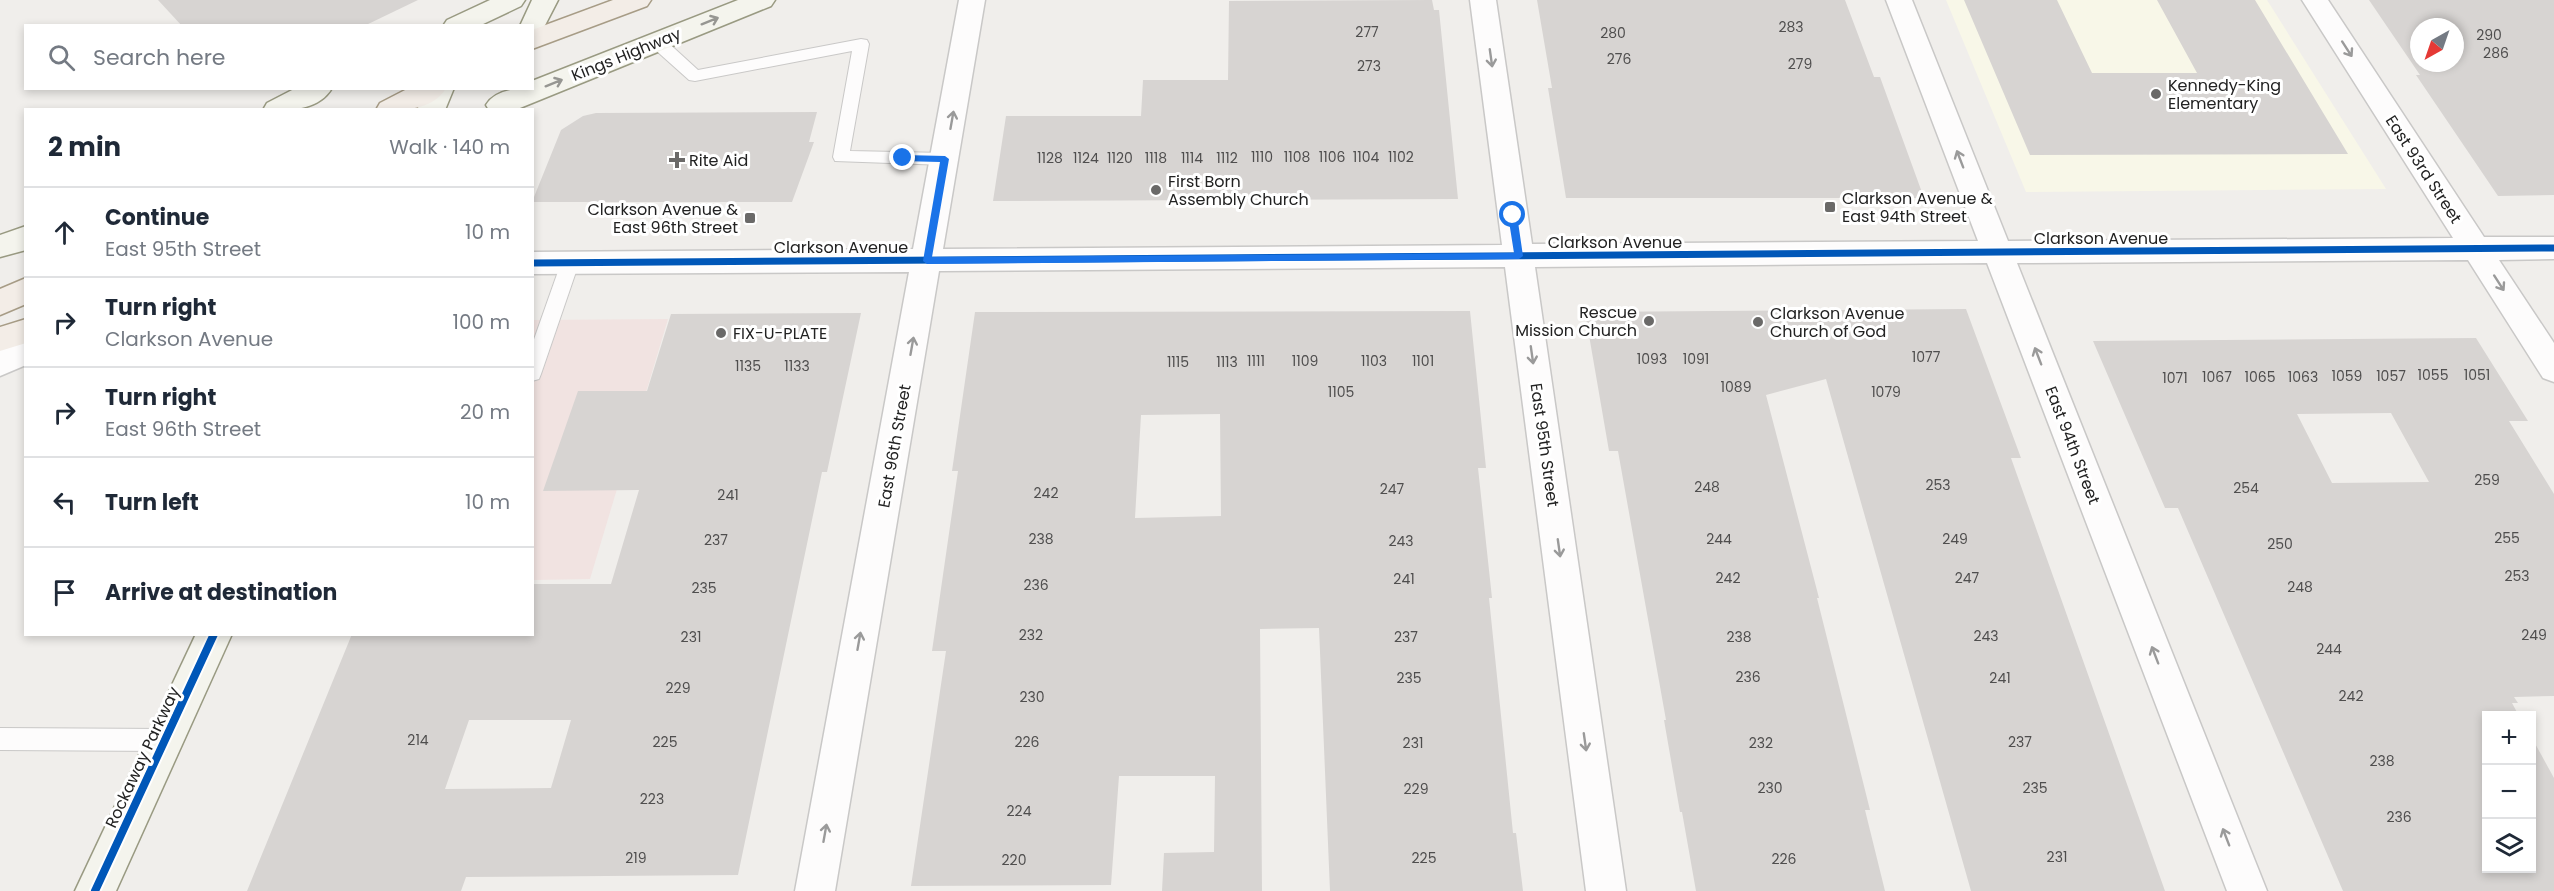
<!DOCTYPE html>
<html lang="en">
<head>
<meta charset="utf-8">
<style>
  body { margin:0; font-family:Poppins,sans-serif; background:#f2f2f3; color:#1f2937 }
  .controls { position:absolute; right:18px; bottom:18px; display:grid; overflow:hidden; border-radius:0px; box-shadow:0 3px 9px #0003 }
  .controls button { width:54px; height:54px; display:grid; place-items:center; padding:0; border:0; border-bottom:2px solid #e0e1e3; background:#fff; color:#1f2937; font:30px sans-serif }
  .compass { position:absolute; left:2410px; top:18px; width:54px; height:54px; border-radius:50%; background:#fff; box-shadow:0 3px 9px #0003; rotate:220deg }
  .stop { position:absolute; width:18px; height:18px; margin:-14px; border:4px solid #1a73e8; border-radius:50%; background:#fff }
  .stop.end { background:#1a73e8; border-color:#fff; box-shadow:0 2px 6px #0008 }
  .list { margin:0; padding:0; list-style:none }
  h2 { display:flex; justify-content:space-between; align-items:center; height:78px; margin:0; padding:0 24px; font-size:26px }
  h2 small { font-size:20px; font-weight:400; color:#747a83 }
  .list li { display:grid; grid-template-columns:39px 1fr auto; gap:18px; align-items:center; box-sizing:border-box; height:90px; padding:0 24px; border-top:2px solid #e0e1e3 }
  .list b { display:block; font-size:22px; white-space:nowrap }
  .list p { margin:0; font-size:20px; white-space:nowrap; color:#747a83 }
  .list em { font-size:20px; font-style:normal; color:#747a83 }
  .icon { flex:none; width:33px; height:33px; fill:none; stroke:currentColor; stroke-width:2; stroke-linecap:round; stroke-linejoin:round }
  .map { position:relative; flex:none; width:2554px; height:891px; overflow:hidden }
  .search { position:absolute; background:#fff; box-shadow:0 3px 9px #0003; left:24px; top:24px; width:510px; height:66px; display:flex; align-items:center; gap:15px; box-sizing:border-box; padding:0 21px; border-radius:0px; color:#747a83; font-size:22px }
  .panel { position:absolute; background:#fff; box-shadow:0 3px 9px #0003; left:24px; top:108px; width:510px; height:528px; border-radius:0px }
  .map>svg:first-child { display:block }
  .commercial { fill:#f1e3e1 }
  .education { fill:#f8f7e8 }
  .building { fill:#d7d4d2; fill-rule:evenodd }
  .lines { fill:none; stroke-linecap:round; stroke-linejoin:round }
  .lane-casing { stroke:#c9c8c7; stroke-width:2 }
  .street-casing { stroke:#c9c8c7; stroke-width:3 }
  .secondary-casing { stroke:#999a82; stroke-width:3 }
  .primary-casing { stroke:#a79c86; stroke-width:3 }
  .lane { fill:#fdfcfc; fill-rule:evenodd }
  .street { fill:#fdfcfc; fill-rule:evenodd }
  .secondary { fill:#f4f4ed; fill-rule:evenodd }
  .primary { fill:#f3ede7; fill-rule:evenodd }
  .cycleway-far1-casing { stroke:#fff; stroke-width:10 }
  .cycleway-casing { stroke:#fff; stroke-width:12 }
  .cycleway-far1 { stroke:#0057b8; stroke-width:7 }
  .cycleway { stroke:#0057b8; stroke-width:8 }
  .oneway { stroke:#969692 }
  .oneway2 { stroke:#9a9a9a }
  .route { fill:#1a73e8 }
  .poi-dot { fill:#6a6968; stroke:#fff; stroke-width:2 }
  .labels { text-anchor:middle; stroke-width:6; stroke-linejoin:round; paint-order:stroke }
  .number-label { font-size:14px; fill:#4f4e4e }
  .street-label { font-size:16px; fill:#222; stroke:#fff }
  .poi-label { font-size:16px; fill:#222; stroke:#fff; text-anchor:start }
</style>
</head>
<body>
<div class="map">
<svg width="2554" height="891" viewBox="0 0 2554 891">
  <rect width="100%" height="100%" fill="#f0eeeb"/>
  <!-- commercial -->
  <path class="commercial" d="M668 319 590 579 533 580 532 320Z"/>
  <!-- education -->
  <path class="education" d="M1946 0H2267L2386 189 2026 192Z"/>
  <!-- building -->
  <g class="building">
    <path d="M158 0H418L364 26H182Z"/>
    <path d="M1432 0 1434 10H1439L1458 199 993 201 1006 116H1141L1143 80H1228L1229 1Z"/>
    <path d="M1537 0H1845L1874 77H1880L1924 198H1566L1548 88H1552Z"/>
    <path d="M1964 0H2057L2092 73H2197L2157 0H2255L2348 154 2030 155Z"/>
    <path d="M2369 0H2554V195L2498 196 2416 75H2420ZM2419 27H2455V63H2419Z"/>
    <path d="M817 112 809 142H814L792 202H532L561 130 583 116 596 113Z"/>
    <path d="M1966 309 2021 458H2011L2165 891H1971L1826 379 1766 395 1819 598H1817L1870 810H1865L1885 891H1696L1682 812H1680L1664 720H1666L1618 451H1609L1585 312Z"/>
    <path d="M1470 311 1486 468H1478L1492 598H1489L1513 833H1516L1523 891H1330L1319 628 1260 629 1262 891H1162L1164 853 1214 852 1215 776H1119L1111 885 911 886 946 651H932L958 471H952L975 312ZM1220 414 1221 516 1135 518 1141 415Z"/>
    <path d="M861 313 827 472H822L738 875 466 877 461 891H247L352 634H532V584H611L639 490 543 491 578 391H647L671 314ZM469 720H571L551 788 445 789Z"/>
    <path d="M2476 338 2528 421H2509L2554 494V696L2514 697 2518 703H2512L2519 716H2487V868H2532V738L2554 778V891H2343L2178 508H2165L2093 341ZM2391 413 2429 482 2332 483 2297 414Z"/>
  </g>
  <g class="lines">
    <!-- lane casing -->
    <g class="lane-casing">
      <g id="lane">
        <path d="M657 37 663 38 698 70 861 39 867 40 869 44 850 151 945 153 951 155 953 159 951 163 945 165 835 161 833 157 852 51 695 81 689 80 651 46 649 42 651 38Z"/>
        <path d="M570 256 576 258 579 263 541 374 539 379 532 381V345L561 263 564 258Z"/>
        <path d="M0 728 164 729 172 733 175 740 172 747 164 751 0 750Z"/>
      </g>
    </g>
    <!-- street casing -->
    <g class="street-casing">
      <g id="street">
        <path d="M959 0H985L943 249 1502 245 1470 0H1496L1532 244 1978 241 1886 0H1912L2008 241 2453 238 2302 0H2328L2484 237H2554V259L2499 260 2554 343V382L2543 378 2468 260 2017 263 2267 891H2227L1987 263 1535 267 1626 891H1586L1505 267 939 271 835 891H795L909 272 532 274V252L913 249Z"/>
        <path d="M26 338V365L0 376V349Z"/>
      </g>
    </g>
    <!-- secondary casing -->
    <g class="secondary-casing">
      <g id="secondary">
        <path d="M490 0H525L521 6 479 26H443L447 20Z"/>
        <path d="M532 0H558L541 33 532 36V26H520Z"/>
        <path d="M738 0H775L771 6 515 110H489L486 105C495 90 517 88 532 88V81Z"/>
        <path d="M296 88H332C318 112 287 110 263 110L267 103Z"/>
        <path d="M427 88H454L445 110H417Z"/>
        <path d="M26 226V250L0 257V235Z"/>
        <path d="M196 634H232L116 891H75Z"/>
      </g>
    </g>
    <!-- primary casing -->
    <g class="primary-casing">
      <g id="primary">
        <path d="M613 0H651L647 6 532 49V30Z"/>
        <path d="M409 88H446C432 112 400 110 376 110L380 103Z"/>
        <path d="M26 278V304L0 315V289Z"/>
        <path d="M26 319V343L0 351V327Z"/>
      </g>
    </g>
    <!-- lane -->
    <use href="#lane" class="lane"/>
    <!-- street -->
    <use href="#street" class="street"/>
    <!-- secondary -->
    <use href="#secondary" class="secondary"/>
    <!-- primary -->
    <use href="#primary" class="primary"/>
    <!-- cycleway-far1 casing -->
    <g class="cycleway-far1-casing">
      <path id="cycleway-far1" d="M532 263 2554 248"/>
    </g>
    <!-- cycleway casing -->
    <g class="cycleway-casing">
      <path id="cycleway" d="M95 891 214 634"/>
    </g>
    <!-- cycleway-far1 -->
    <use href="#cycleway-far1" class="cycleway-far1"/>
    <!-- cycleway -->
    <use href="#cycleway" class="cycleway"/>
  </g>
  <!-- one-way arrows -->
  <defs><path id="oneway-shaft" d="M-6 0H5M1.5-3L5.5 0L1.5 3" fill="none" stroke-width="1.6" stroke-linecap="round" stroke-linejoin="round" transform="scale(1.5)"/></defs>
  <g class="oneway">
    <use href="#oneway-shaft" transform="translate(710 21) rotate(-22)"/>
    <use href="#oneway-shaft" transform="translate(554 83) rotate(-22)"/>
  </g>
  <g class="oneway2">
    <use href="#oneway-shaft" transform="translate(2347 49) rotate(57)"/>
    <use href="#oneway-shaft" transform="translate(1491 58) rotate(82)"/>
    <use href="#oneway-shaft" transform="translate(952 120) rotate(-80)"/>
    <use href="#oneway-shaft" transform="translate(1960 159) rotate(-111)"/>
    <use href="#oneway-shaft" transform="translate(2499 283) rotate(57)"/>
    <use href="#oneway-shaft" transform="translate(912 346) rotate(-80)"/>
    <use href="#oneway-shaft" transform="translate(1532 355) rotate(82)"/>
    <use href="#oneway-shaft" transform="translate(2038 356) rotate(-111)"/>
    <use href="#oneway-shaft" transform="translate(1559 548) rotate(82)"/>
    <use href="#oneway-shaft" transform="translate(859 641) rotate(-80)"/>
    <use href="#oneway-shaft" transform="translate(2155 655) rotate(-111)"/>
    <use href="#oneway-shaft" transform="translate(1585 742) rotate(82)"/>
    <use href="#oneway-shaft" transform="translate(825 833) rotate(-80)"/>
    <use href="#oneway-shaft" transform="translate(2226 837) rotate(-111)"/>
  </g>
  <!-- route -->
  <path class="route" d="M903 155 945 156 949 159 932 257 1514 253 1508 215 1513 212 1517 215 1523 256 1519 259 927 264 923 261 940 162 900 161V156Z"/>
  <!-- markers -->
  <g class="poi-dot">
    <circle cx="2156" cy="94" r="6"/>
    <path d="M674 151h6v6h6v6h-6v6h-6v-6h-6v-6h6z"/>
    <circle cx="1156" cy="190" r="6"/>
    <rect x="1824" y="201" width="12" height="12" rx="3"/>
    <rect x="744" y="212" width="12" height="12" rx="3"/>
    <circle cx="1649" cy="321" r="6"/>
    <circle cx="1758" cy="322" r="6"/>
    <circle cx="721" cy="333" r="6"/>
  </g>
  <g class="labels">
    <!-- number labels -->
    <g class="number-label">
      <text x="1791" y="32">283</text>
      <text x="1367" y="37">277</text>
      <text x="1613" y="38">280</text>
      <text x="2489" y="40">290</text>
      <text x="2496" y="58">286</text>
      <text x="1619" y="64">276</text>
      <text x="1800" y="69">279</text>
      <text x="1369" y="71">273</text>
      <text x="1262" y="162">1110</text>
      <text x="1297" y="162">1108</text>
      <text x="1332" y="162">1106</text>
      <text x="1366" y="162">1104</text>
      <text x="1401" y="162">1102</text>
      <text x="1050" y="163">1128</text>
      <text x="1086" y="163">1124</text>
      <text x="1120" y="163">1120</text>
      <text x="1156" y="163">1118</text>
      <text x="1192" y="163">1114</text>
      <text x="1227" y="163">1112</text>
      <text x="1926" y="362">1077</text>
      <text x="1652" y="364">1093</text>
      <text x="1696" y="364">1091</text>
      <text x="1256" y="366">1111</text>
      <text x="1305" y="366">1109</text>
      <text x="1374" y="366">1103</text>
      <text x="1423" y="366">1101</text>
      <text x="1178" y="367">1115</text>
      <text x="1227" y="367">1113</text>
      <text x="748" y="371">1135</text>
      <text x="797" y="371">1133</text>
      <text x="2433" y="380">1055</text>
      <text x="2477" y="380">1051</text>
      <text x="2347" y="381">1059</text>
      <text x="2391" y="381">1057</text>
      <text x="2217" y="382">1067</text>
      <text x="2260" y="382">1065</text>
      <text x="2303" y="382">1063</text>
      <text x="2175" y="383">1071</text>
      <text x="1736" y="392">1089</text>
      <text x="1341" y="397">1105</text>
      <text x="1886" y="397">1079</text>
      <text x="2487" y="485">259</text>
      <text x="1938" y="490">253</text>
      <text x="1707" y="492">248</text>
      <text x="2246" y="493">254</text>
      <text x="1392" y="494">247</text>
      <text x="1046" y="498">242</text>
      <text x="728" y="500">241</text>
      <text x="2507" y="543">255</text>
      <text x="1041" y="544">238</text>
      <text x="1719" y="544">244</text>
      <text x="1955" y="544">249</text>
      <text x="716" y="545">237</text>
      <text x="1401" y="546">243</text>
      <text x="2280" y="549">250</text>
      <text x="2517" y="581">253</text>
      <text x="1728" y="583">242</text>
      <text x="1967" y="583">247</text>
      <text x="1404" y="584">241</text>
      <text x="1036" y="590">236</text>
      <text x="2300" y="592">248</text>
      <text x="704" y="593">235</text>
      <text x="1031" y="640">232</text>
      <text x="2534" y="640">249</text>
      <text x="1986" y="641">243</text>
      <text x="691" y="642">231</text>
      <text x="1406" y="642">237</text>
      <text x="1739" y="642">238</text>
      <text x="2329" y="654">244</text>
      <text x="1748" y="682">236</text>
      <text x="1409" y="683">235</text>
      <text x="2000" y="683">241</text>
      <text x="678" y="693">229</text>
      <text x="2351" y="701">242</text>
      <text x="1032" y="702">230</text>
      <text x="418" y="745">214</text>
      <text x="665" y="747">225</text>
      <text x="1027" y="747">226</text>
      <text x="2020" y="747">237</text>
      <text x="1413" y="748">231</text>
      <text x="1761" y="748">232</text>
      <text x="2382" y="766">238</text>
      <text x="1770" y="793">230</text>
      <text x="2035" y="793">235</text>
      <text x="1416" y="794">229</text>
      <text x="652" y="804">223</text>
      <text x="1019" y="816">224</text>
      <text x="2399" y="822">236</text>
      <text x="2057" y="862">231</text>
      <text x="636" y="863">219</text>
      <text x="1424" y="863">225</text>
      <text x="1784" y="864">226</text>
      <text x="1014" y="865">220</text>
    </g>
    <!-- street labels -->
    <g class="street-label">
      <text transform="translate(626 54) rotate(-22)" y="6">Kings Highway</text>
      <text transform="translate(2424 169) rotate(57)" y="6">East 93rd Street</text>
      <text x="2101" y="244">Clarkson Avenue</text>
      <text x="1615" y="248">Clarkson Avenue</text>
      <text x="841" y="253">Clarkson Avenue</text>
      <text transform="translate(1545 445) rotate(82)" y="6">East 95th Street</text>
      <text transform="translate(2073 445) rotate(69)" y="6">East 94th Street</text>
      <text transform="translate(894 446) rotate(-80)" y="6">East 96th Street</text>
      <text transform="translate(142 757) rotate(-65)" y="6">Rockaway Parkway</text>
    </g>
    <!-- poi labels -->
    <g class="poi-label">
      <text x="2168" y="91">Kennedy-King<tspan x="2168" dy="18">Elementary</tspan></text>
      <text x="689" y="166">Rite Aid</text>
      <text x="1168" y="187">First Born<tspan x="1168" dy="18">Assembly Church</tspan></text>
      <text x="1842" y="204">Clarkson Avenue &amp;<tspan x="1842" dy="18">East 94th Street</tspan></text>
      <text x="738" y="215" text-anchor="end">Clarkson Avenue &amp;<tspan x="738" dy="18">East 96th Street</tspan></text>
      <text x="1637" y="318" text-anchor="end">Rescue<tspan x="1637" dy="18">Mission Church</tspan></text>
      <text x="1770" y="319">Clarkson Avenue<tspan x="1770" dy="18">Church of God</tspan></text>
      <text x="733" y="339">FIX-U-PLATE</text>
    </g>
  </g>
</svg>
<div class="controls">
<button>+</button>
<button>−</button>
<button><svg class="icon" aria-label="layers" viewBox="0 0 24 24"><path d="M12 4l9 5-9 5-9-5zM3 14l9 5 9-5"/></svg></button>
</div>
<svg class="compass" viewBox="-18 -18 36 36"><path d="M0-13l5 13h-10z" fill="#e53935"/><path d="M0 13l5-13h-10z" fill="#747a83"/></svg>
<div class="stop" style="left:1513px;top:215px"></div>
<div class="stop end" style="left:903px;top:158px"></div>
<div class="search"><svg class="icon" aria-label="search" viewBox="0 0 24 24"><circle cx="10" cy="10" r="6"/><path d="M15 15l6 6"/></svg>Search here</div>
<section class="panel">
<h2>2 min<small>Walk · 140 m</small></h2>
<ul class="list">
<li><svg class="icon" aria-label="ahead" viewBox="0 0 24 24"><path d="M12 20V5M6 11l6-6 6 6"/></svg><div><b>Continue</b><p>East 95th Street</p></div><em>10 m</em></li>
<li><svg class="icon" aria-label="right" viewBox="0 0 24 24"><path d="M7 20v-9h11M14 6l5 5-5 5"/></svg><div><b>Turn right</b><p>Clarkson Avenue</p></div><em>100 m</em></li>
<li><svg class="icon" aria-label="right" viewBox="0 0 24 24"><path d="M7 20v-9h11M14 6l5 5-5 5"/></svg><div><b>Turn right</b><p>East 96th Street</p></div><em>20 m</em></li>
<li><svg class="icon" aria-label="left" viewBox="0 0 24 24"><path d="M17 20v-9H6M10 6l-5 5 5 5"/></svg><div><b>Turn left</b></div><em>10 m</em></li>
<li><svg class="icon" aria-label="arrive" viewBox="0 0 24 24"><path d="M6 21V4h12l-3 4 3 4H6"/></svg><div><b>Arrive at destination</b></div></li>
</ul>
</section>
</div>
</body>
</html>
